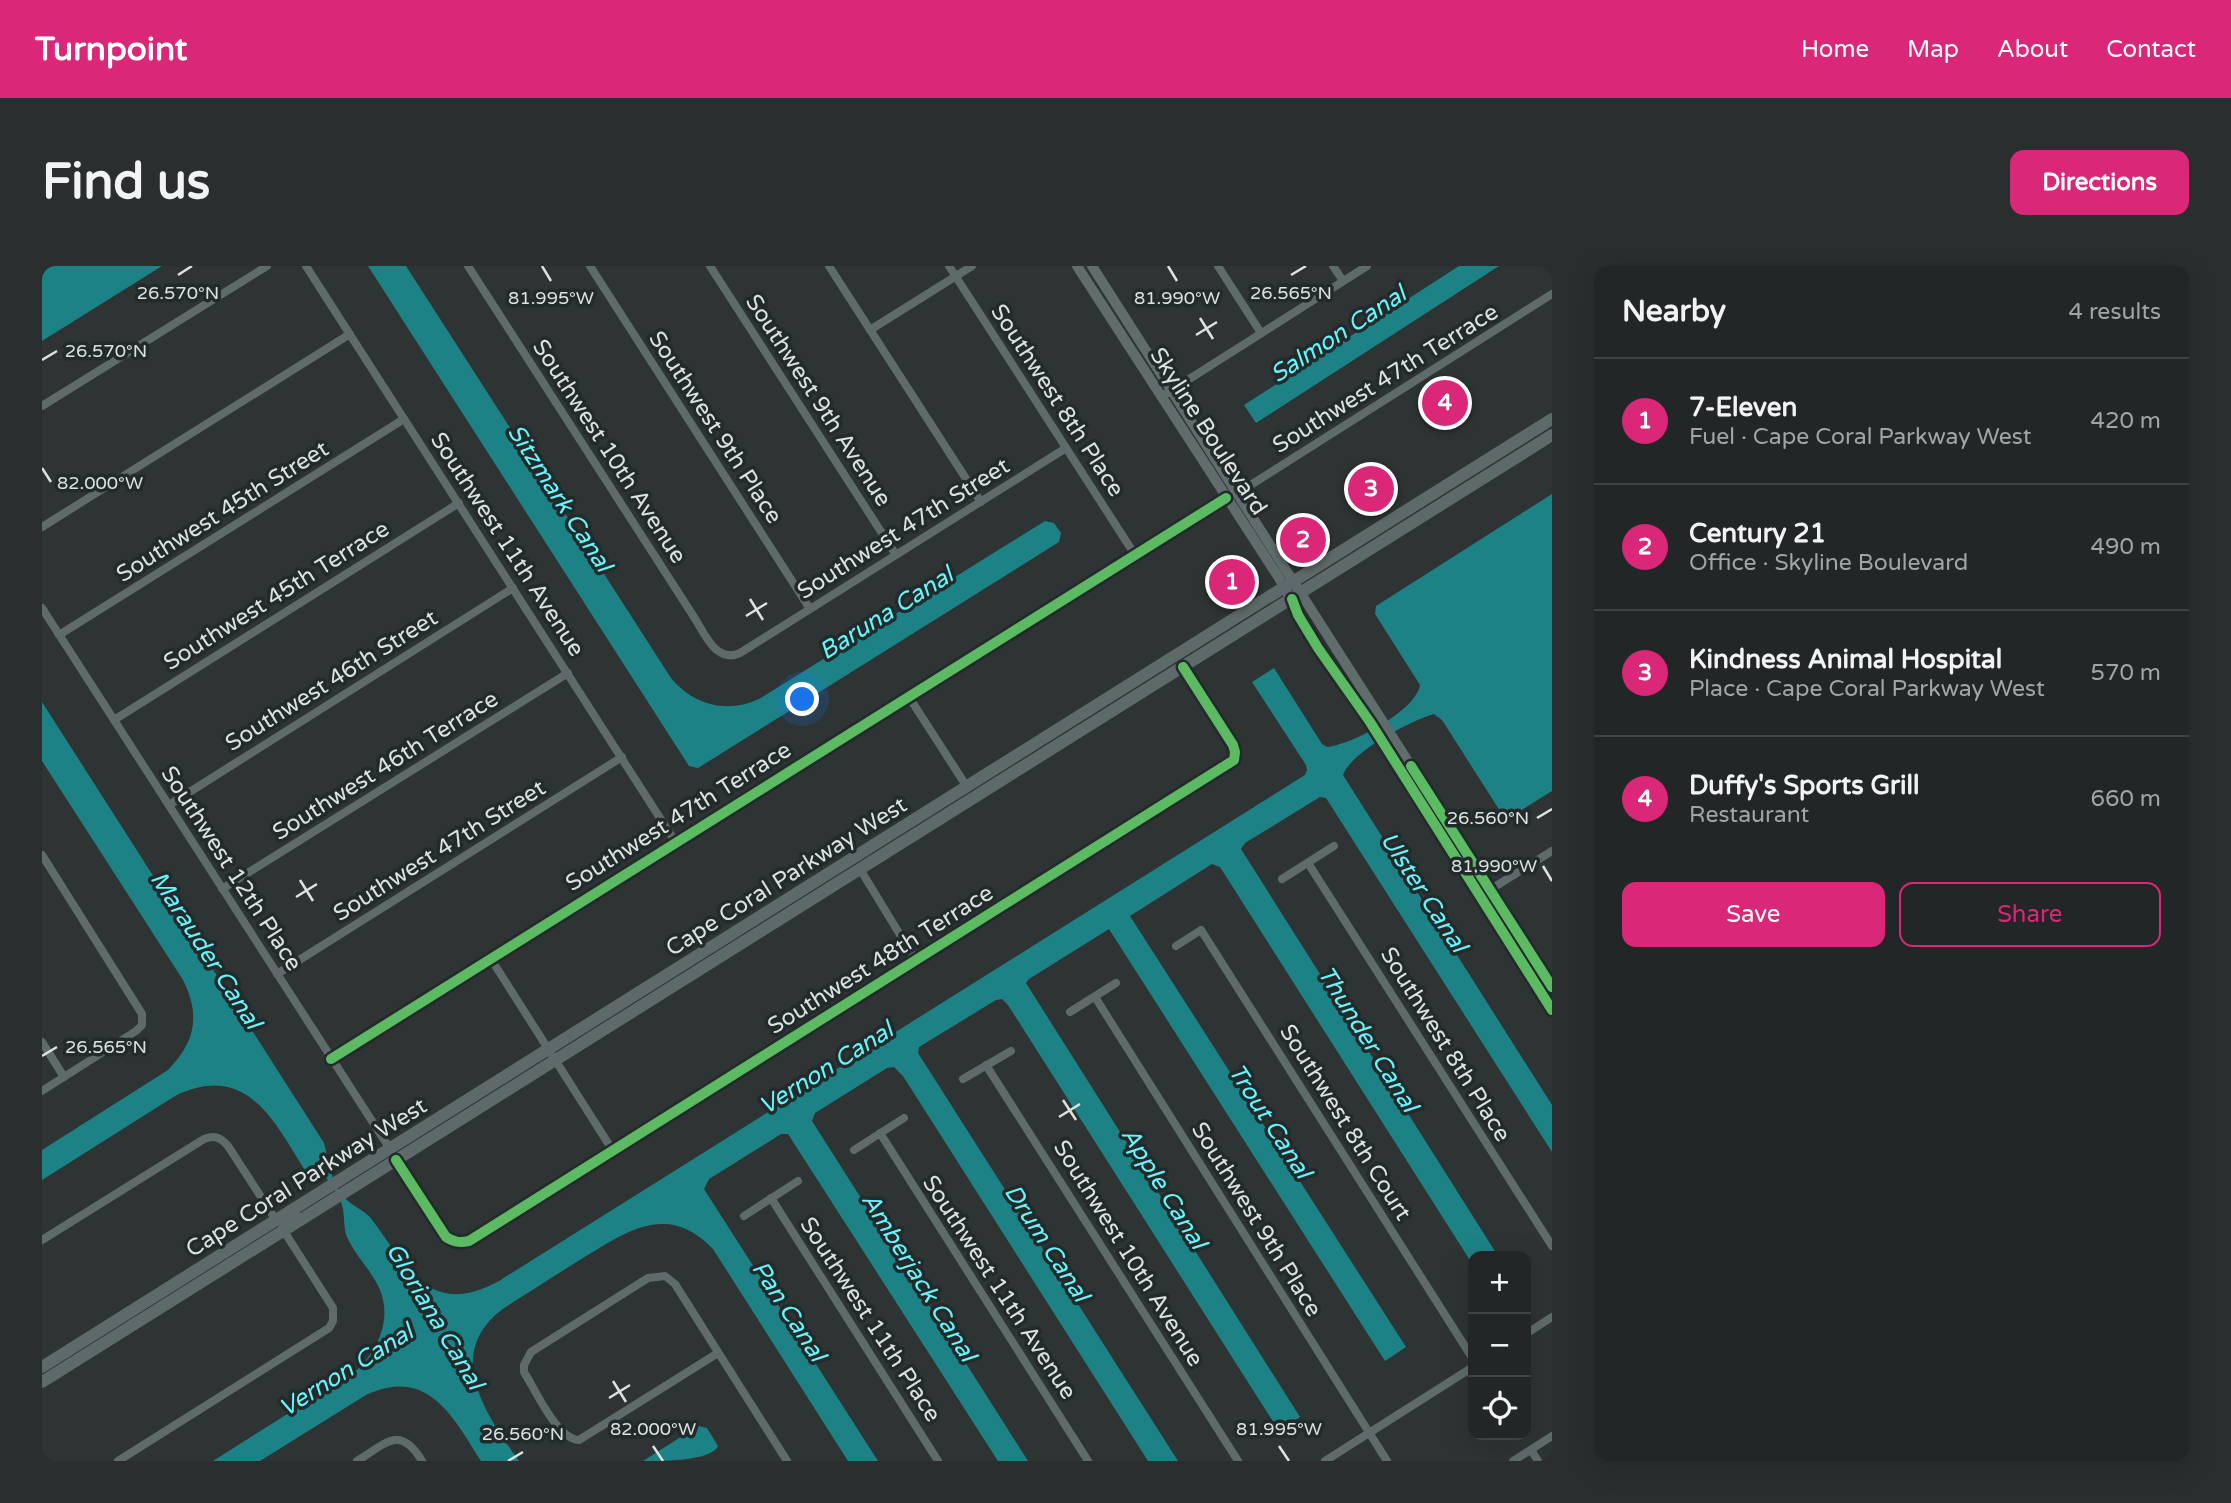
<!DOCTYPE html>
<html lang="en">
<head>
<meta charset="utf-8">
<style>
  body { margin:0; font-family:"Varela Round",sans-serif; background:#2a2e2e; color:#f1f3f6 }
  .controls { position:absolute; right:21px; bottom:21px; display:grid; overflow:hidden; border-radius:14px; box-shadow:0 7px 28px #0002 }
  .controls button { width:63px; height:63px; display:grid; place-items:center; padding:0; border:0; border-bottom:2px solid #3f4343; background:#222626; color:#f1f3f6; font:35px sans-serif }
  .you { position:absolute; left:761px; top:434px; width:24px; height:24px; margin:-18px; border:5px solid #fff; border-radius:50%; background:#1a73e8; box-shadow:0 0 0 10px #1a73e833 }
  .badge { display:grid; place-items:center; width:46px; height:46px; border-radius:50%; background:#db2777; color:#fff; font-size:23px; font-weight:700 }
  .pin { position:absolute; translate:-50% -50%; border:4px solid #fff; box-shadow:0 2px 7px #0006 }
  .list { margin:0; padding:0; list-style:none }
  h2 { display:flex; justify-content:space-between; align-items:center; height:91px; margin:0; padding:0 28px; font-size:30px }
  h2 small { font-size:23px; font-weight:400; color:#a2a5a7 }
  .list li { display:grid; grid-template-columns:46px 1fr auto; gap:21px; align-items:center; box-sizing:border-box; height:126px; padding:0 28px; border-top:2px solid #3f4343 }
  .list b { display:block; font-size:26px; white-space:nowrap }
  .list p { margin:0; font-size:23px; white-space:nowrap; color:#a2a5a7 }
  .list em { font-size:23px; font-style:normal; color:#a2a5a7 }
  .actions { display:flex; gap:14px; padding:21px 28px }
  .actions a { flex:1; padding:16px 0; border:2px solid #db2777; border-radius:14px; text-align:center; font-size:24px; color:#db2777 }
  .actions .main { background:#db2777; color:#fff }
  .icon { flex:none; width:38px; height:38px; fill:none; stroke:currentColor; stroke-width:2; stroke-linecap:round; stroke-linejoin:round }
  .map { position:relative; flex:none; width:1510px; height:1195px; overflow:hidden; border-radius:14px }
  header { display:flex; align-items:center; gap:42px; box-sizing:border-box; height:98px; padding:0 35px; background:#db2777; color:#fff }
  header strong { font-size:33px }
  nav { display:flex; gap:38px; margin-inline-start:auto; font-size:24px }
  .intro { display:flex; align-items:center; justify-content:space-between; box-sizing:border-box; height:168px; padding:0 42px }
  h1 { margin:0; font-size:49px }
  .button { padding:18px 32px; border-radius:14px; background:#db2777; color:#fff; font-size:24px; font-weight:700 }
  main { display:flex; gap:42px; padding:0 42px }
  aside { flex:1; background:#222626; border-radius:14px; box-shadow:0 7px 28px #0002 }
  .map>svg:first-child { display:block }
  .water { fill:#1d8286 }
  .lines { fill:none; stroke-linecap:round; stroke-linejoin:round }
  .street { stroke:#5f6a6a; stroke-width:8 }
  .secondary { stroke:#616c6c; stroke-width:10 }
  .primary { stroke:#5e6a6a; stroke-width:12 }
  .cycleway-casing { stroke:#222a2b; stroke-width:15 }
  .cycleway { stroke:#5cba63; stroke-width:10 }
  .ticks { fill:none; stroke:#dce1e1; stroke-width:2.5 }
  .labels { text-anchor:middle; stroke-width:7; stroke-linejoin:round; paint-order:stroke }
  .street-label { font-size:23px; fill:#dce1e1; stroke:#222a2b }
  .water-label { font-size:24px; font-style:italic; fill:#68f6fb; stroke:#222a2b }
  .ticks-label { font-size:18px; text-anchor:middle; fill:#dce1e1; stroke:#222a2b; stroke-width:7; stroke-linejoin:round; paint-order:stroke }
</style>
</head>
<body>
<header>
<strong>Turnpoint</strong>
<nav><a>Home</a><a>Map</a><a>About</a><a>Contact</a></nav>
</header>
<div class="intro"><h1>Find us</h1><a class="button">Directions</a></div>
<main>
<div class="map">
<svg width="1510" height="1195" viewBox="0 0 1510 1195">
  <rect width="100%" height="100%" fill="#2e3333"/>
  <!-- water -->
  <g class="water">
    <path d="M0 0H120L0 75Z"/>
    <path d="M326 0H364L629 412C651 439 685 448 717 433L1003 255 1012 257 1019 267 1017 276 656 502 647 500Z"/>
    <path d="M1417 0H1457L1214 157 1202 139Z"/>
    <path d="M1510 228V525L1470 550 1460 548 1400 454 1392 448C1368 455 1310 485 1301 509L1510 839V886L1284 532 1278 531 1203 577 1199 583 1456 990H1431V999L1178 601 1170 598 1088 650 1364 1081 1343 1095 1067 663 987 713 984 717 1258 1151 1237 1165 966 739 960 733 954 734 877 781 876 787 1136 1195H1106L861 810 852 801 845 802 773 847 770 855 986 1195H956L746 868H739L667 913 662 923 836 1195H806L671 983C625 934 582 967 536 995 511 1011 487 1026 462 1042 401 1087 443 1147 477 1195H439C411 1151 386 1100 324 1129L218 1195H171L315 1104C339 1081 352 1047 334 1016 326 1001 312 987 305 971 301 961 303 949 300 939 298 932 288 915 283 911 278 908 272 910 267 911 234 859 207 794 133 830L0 914V884L126 804C153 776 159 750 141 714L0 495V436L282 877C287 896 289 921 306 935 314 942 325 946 331 955 365 1001 387 1053 457 1015L1263 509 1265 504 1264 499 1210 416 1232 402 1280 478 1285 481C1309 479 1374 445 1378 419L1333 348 1334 340Z"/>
    <path d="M656 1160 665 1162 676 1180C669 1195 622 1195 601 1195Z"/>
  </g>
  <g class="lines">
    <!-- street -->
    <g class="street">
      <path d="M264 0 634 577"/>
      <path d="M426 0 652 351C663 368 674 398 698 387L1024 182"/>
      <path d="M548 0 768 343"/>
      <path d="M668 0 854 289"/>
      <path d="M787 0 939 236"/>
      <path d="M907 0 1093 289"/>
      <path d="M1176 0 1219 67"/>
      <path d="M1291 0 1301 15"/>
      <path d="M828 64 930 0"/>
      <path d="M1119 131 1325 0"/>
      <path d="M0 140 225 0"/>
      <path d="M1196 227 1510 28"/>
      <path d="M0 261 308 68"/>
      <path d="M0 342 348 883"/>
      <path d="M17 369 362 153"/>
      <path d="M867 431 925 521"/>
      <path d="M72 454 417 237"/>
      <path d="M127 539 471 322"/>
      <path d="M0 589 100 748V759L94 765 0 825"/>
      <path d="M1266 597 1510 980"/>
      <path d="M818 603 874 695"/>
      <path d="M1240 613 1292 580"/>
      <path d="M180 623 526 407"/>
      <path d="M1438 630 1510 585"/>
      <path d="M1134 680 1159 664 1431 1093"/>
      <path d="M449 693 571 885"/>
      <path d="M235 708 580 491"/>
      <path d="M1053 731 1345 1195"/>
      <path d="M1028 746 1074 717"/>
      <path d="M0 776 22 811"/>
      <path d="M289 793 1184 232"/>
      <path d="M944 799 1196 1195"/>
      <path d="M921 813 969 785"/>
      <path d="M838 867 1046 1195"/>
      <path d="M812 884 862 852"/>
      <path d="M354 894 404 971C412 976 417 977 427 975L1192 494 1193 486 1191 479 1141 401"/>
      <path d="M729 932 896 1195"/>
      <path d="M702 950 756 915"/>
      <path d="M0 974 162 873C173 869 178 871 186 880L234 954"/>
      <path d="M1484 1068 1510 1051"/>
      <path d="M676 1087 537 1174C515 1173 494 1125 482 1106V1099L489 1086 606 1012 623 1010 633 1018 745 1195"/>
      <path d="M1489 1184 1496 1195"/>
      <path d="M76 1195 287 1062 291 1055V1042L240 962 244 956 254 948"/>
      <path d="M315 1195C343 1178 358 1158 380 1195"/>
      <path d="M1283 1195 1431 1101"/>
      <path d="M1471 1195 1510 1170"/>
    </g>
    <!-- secondary -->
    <g class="secondary">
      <path d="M1035 0 1237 312 1276 382 1328 456 1510 744"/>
      <path d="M1050 0 1510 721"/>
    </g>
    <!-- primary -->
    <g class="primary">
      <path d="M0 1101 1510 153"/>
      <path d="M0 1116 1510 169"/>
    </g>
    <!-- cycleway casing -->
    <g class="cycleway-casing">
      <g id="cycleway">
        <path d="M1250 333 1256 349 1276 382 1328 456 1510 744"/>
        <path d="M1369 500 1510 721"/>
        <path d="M289 793 1184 232"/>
        <path d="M354 894 404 971C412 976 417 977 427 975L1192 494 1193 486 1191 479 1141 401"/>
      </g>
    </g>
    <!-- cycleway -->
    <use href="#cycleway" class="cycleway"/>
  </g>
  <!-- ticks -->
  <path class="ticks" d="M500 0 509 15M1126 0 1135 15M136 9 150 0M1249 9 1264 0M1158 52 1171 73M1154 69 1175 56M0 94 15 85M0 202 9 216M708 333 721 354M704 350 725 337M1495 552 1510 543M1501 600 1510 615M258 614 271 635M254 631 275 618M0 790 15 781M1021 834 1034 854M1017 851 1038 838M571 1115 584 1136M567 1132 588 1119M611 1180 621 1195M1237 1180 1247 1195M466 1195 481 1186"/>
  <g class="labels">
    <!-- street labels -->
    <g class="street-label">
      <text transform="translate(1343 112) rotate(-32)" y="8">Southwest 47th Terrace</text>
      <text transform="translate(777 134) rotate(57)" y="8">Southwest 9th Avenue</text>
      <text transform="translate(1016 134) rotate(57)" y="8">Southwest 8th Place</text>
      <text transform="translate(674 161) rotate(57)" y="8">Southwest 9th Place</text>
      <text transform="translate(1167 165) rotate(57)" y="8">Skyline Boulevard</text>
      <text transform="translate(568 185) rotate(57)" y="8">Southwest 10th Avenue</text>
      <text transform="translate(180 245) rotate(-32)" y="8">Southwest 45th Street</text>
      <text transform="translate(861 262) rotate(-32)" y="8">Southwest 47th Street</text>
      <text transform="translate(466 278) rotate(57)" y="8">Southwest 11th Avenue</text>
      <text transform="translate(234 329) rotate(-32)" y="8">Southwest 45th Terrace</text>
      <text transform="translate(289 414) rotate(-32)" y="8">Southwest 46th Street</text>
      <text transform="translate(343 499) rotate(-32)" y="8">Southwest 46th Terrace</text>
      <text transform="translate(636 550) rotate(-32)" y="8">Southwest 47th Terrace</text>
      <text transform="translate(397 584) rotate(-32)" y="8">Southwest 47th Street</text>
      <text transform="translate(190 602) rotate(57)" y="8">Southwest 12th Place</text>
      <text transform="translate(744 610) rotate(-32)" y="8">Cape Coral Parkway West</text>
      <text transform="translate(838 693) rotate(-32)" y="8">Southwest 48th Terrace</text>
      <text transform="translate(1404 778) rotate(58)" y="8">Southwest 8th Place</text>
      <text transform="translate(1304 856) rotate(58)" y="8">Southwest 8th Court</text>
      <text transform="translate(264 911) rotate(-32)" y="8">Cape Coral Parkway West</text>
      <text transform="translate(1215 953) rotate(58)" y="8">Southwest 9th Place</text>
      <text transform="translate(1087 987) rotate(58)" y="8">Southwest 10th Avenue</text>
      <text transform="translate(958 1021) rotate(57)" y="8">Southwest 11th Avenue</text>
      <text transform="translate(829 1053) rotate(57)" y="8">Southwest 11th Place</text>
    </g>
    <!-- water labels -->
    <g class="water-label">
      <text transform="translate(1296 68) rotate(-33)" y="8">Salmon Canal</text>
      <text transform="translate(518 232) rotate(57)" y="8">Sitzmark Canal</text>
      <text transform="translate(844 347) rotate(-32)" y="8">Baruna Canal</text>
      <text transform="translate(1382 626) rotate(57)" y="8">Ulster Canal</text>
      <text transform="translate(164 684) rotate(57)" y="8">Marauder Canal</text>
      <text transform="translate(1326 773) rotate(58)" y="8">Thunder Canal</text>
      <text transform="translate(784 802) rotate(-32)" y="8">Vernon Canal</text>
      <text transform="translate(1228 855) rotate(57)" y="8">Trout Canal</text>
      <text transform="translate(1122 922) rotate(58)" y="8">Apple Canal</text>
      <text transform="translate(1005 977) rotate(57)" y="8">Drum Canal</text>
      <text transform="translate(877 1011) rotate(58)" y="8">Amberjack Canal</text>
      <text transform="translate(747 1045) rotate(57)" y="8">Pan Canal</text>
      <text transform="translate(393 1050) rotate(59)" y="8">Gloriana Canal</text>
      <text transform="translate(304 1104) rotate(-32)" y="8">Vernon Canal</text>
    </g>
  </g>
  <g class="ticks-label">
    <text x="136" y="33">26.570°N</text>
    <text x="1249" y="33">26.565°N</text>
    <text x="509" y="38">81.995°W</text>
    <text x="1135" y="38">81.990°W</text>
    <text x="64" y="91">26.570°N</text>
    <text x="58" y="223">82.000°W</text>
    <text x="1446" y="558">26.560°N</text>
    <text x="1452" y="606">81.990°W</text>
    <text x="64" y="787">26.565°N</text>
    <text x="611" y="1169">82.000°W</text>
    <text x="1237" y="1169">81.995°W</text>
    <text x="481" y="1174">26.560°N</text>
  </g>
</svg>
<div class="controls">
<button>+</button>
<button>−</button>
<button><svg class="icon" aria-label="locate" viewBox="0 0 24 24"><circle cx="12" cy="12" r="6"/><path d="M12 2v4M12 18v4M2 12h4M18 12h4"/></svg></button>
</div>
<div class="you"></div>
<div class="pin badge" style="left:1190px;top:316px">1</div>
<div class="pin badge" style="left:1261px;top:274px">2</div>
<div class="pin badge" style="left:1329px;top:223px">3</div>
<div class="pin badge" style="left:1403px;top:137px">4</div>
</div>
<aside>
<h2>Nearby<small>4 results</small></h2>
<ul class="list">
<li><span class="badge">1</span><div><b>7-Eleven</b><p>Fuel · Cape Coral Parkway West</p></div><em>420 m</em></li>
<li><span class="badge">2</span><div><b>Century 21</b><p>Office · Skyline Boulevard</p></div><em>490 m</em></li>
<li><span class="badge">3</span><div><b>Kindness Animal Hospital</b><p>Place · Cape Coral Parkway West</p></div><em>570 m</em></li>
<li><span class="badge">4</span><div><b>Duffy's Sports Grill</b><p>Restaurant</p></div><em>660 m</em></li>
</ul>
<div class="actions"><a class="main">Save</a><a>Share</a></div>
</aside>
</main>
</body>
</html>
